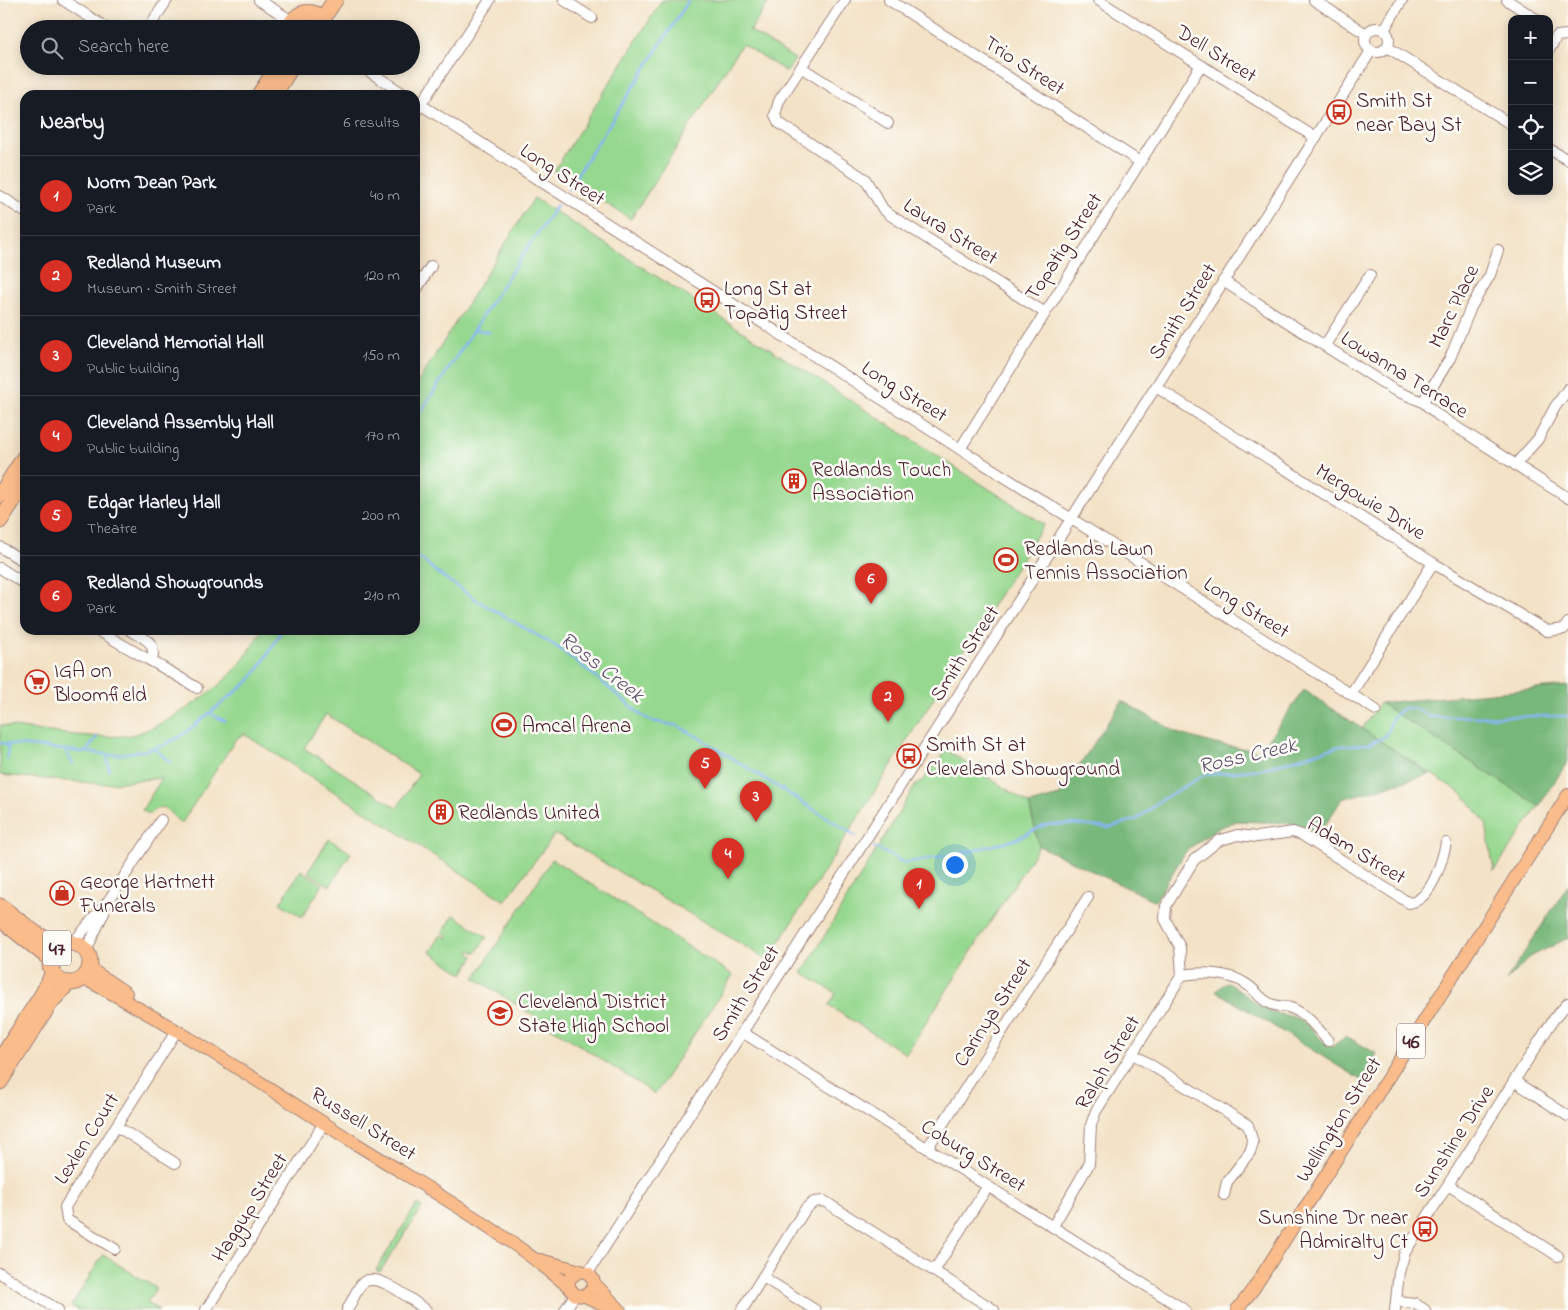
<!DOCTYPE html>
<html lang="en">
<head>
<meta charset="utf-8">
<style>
  body { margin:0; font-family:"Indie Flower",sans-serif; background:#20242c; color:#f1f3f6 }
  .controls { position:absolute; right:15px; top:15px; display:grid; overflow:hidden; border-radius:10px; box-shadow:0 2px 12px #0003 }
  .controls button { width:45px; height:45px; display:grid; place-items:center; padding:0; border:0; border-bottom:1px solid #363941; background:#171b24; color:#f1f3f6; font:25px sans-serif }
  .you { position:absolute; left:954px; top:864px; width:18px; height:18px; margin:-12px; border:4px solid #fff; border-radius:50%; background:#1a73e8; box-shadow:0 0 0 8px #1a73e833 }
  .badge { display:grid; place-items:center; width:32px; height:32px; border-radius:50%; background:#d93025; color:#fff; font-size:16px; font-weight:700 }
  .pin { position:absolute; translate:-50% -41px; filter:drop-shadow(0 1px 2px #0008) }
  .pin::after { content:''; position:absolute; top:26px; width:18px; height:15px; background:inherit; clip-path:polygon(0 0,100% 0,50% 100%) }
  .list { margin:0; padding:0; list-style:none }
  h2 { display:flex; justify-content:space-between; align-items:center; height:65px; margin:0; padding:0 20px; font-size:21px }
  h2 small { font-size:16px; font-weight:400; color:#9ea1a6 }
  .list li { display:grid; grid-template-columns:32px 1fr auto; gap:15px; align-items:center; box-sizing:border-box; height:80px; padding:0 20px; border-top:1px solid #363941 }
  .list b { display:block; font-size:19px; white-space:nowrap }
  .list p { margin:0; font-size:16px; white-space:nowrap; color:#9ea1a6 }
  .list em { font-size:16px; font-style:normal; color:#9ea1a6 }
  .icon { flex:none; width:28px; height:28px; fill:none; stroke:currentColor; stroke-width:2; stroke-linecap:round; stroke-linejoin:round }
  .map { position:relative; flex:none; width:1568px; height:1310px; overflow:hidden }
  .search { position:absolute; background:#171b24; box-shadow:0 2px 12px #0003; left:20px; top:20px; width:400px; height:55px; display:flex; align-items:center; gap:12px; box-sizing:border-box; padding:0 18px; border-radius:28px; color:#9ea1a6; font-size:19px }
  .panel { position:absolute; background:#171b24; box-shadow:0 2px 12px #0003; left:20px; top:90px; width:400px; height:545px; border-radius:15px }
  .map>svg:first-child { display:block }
  .green { fill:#96d88f; stroke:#707c5d; fill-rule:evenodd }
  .forest { fill:#78b87a; stroke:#616c52 }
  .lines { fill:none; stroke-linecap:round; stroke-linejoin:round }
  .stream { stroke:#86b6f1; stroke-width:2.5 }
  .minor-casing { stroke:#9e8078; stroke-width:12 }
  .major-casing { stroke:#9e8078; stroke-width:14 }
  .highway-casing { stroke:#9e8078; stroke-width:17 }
  .minor { stroke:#fff; stroke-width:10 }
  .major { stroke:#fabc8b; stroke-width:12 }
  .highway { stroke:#fabc8b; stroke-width:15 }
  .labels { text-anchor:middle; stroke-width:5; stroke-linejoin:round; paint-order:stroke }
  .shield { fill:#fdfcf7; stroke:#806168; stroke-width:1 }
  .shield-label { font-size:20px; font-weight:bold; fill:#4a1f2b }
  .street-label { font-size:21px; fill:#4a1f2b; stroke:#fdfcf7 }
  .poi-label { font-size:21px; fill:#4a1f2b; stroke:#fdfcf7; text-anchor:start }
  .water-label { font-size:22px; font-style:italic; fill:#5f5470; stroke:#fdfcf7 }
</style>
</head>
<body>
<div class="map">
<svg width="1568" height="1310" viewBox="0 0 1568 1310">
  <rect width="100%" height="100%" fill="#fdfcf7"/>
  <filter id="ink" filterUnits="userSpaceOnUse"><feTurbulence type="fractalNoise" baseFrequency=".02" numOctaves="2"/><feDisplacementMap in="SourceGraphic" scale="10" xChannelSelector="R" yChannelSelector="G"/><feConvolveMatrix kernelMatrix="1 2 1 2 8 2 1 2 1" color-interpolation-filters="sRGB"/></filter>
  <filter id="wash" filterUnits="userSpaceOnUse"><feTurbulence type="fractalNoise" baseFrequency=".0096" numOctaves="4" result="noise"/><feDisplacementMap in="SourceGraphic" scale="20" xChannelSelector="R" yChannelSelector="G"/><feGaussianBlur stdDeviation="1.12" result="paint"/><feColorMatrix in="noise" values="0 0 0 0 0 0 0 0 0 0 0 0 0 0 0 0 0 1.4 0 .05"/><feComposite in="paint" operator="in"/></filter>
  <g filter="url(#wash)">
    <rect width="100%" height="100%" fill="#f3e2c6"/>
    <!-- green -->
    <g class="green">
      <path d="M662 0H770L750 31 795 59 787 72 742 44 631 219 554 171Z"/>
      <path d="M534 198 1044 524 768 960 555 834 505 901 244 734 236 739 181 824 164 807 156 809 149 814 142 810 162 778 102 784 0 775V725C38 730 86 739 125 736 154 734 221 689 239 665 248 654 254 642 262 630H415V387ZM326 714 419 774 397 808 304 748Z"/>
      <path d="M1380 703 1539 806 1494 871 1486 823 1464 795 1362 729Z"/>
      <path d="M947 750 1029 804 1039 846 906 1054 829 1006 836 993 802 973 915 786 928 775Z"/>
      <path d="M329 839 351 853 330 886 308 872Z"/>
      <path d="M552 859 733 975 655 1094 475 978Z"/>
      <path d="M301 870 323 884 302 917 280 903Z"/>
      <path d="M454 915 487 937 476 953 470 950 469 953 474 956 463 974 430 952 441 935 447 938 448 936 443 932Z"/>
      <path d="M417 1204 422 1207 380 1272 376 1270Z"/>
      <path d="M103 1255 156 1288 147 1303 159 1310H78L71 1306Z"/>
    </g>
    <!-- forest -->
    <g class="forest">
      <path d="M1568 686V761L1539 806 1380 703Z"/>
      <path d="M1304 690 1430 774 1342 799 1320 833 1290 823 1237 821 1216 829 1186 851 1155 901 1039 846 1029 804 1059 796 1122 701 1180 734 1215 744 1260 751Z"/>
      <path d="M1568 885V938L1530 957 1506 981Z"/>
      <path d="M1226 982C1242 990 1252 1002 1267 1010 1279 1016 1290 1013 1303 1022 1315 1030 1317 1039 1332 1047L1346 1036 1377 1054 1361 1080 1216 991Z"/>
    </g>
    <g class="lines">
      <!-- stream -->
      <g class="stream">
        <path d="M568 189 689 0"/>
        <path d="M474 329 489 332"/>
        <path d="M415 421 507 278 557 205"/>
        <path d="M415 554 439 574 478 601 554 645 590 672 641 715 652 721 678 726 700 738 856 836"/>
        <path d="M209 713 225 721"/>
        <path d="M0 743 113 755 142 751 162 746 184 734 249 681 262 664 282 630"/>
        <path d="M155 749 170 762"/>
        <path d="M65 750 73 764"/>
        <path d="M86 752 97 737"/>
        <path d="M107 754 109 770"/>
        <path d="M7 759 8 744"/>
        <path d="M874 847 905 863 967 852 1014 840 1045 825 1072 824 1109 828 1137 819 1161 800 1204 775 1261 769 1340 746 1369 744 1386 736 1393 717 1403 708 1416 709 1430 717 1568 716"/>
      </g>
    </g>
  </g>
  <g filter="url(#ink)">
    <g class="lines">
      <!-- minor casing -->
      <g class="minor-casing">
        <g id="minor">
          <path d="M63 0 108 29"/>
          <path d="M259 0 292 21"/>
          <path d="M564 0 592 18"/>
          <path d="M845 0 779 101 775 115 779 123 865 179 883 209 890 215 1044 312"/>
          <path d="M889 0 1140 162"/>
          <path d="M1098 0 1316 138"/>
          <path d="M1314 0 1366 34"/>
          <path d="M1507 0 1536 19"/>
          <circle cx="1377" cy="40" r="12"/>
          <path d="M148 29 167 0"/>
          <path d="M1384 30 1402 0"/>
          <path d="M1387 47 1512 125"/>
          <path d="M1549 50 1557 36 1568 35"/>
          <path d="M361 66 405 95"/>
          <path d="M802 68 888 123"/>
          <path d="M415 101 960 449 1376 710"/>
          <path d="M415 113 490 0"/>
          <path d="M1549 149 1568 160"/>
          <path d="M0 196 25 212"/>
          <path d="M1223 281 1394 390 1423 402 1439 416 1568 498"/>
          <path d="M415 292 431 266"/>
          <path d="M1325 345 1370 275"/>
          <path d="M1156 387 1433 563 1547 631 1564 629 1568 623"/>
          <path d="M1423 402 1450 358 1471 307 1490 275 1498 250"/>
          <path d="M960 449 1201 65"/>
          <path d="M1515 465 1538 439 1555 407 1568 389"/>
          <path d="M0 547 25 562"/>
          <path d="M0 568 25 584"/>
          <path d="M98 630C131 651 164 667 197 688"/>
          <path d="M130 630C144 639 157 641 152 660"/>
          <path d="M1351 694 1433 563"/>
          <path d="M73 943 109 900 161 820"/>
          <path d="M86 951 104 912"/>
          <path d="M1182 975 1180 947 1165 919 1166 906 1194 860 1218 841 1237 835 1257 837 1293 832 1302 835 1409 903C1432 900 1442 861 1446 843"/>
          <path d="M1182 975C1201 972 1229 972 1246 984 1255 989 1259 998 1269 1003 1276 1007 1284 1006 1291 1008 1308 1015 1317 1028 1328 1041"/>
          <path d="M742 1032 1185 1310"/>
          <path d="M1133 1054 1248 1125 1253 1143 1250 1152 1227 1182 1224 1195"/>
          <path d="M1514 1081 1568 1116"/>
          <path d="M116 1126 175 1163"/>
          <path d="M928 1147 1088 897"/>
          <path d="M1448 1185 1558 1256"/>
          <path d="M1053 1226 1089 1164 1091 1125 1096 1111 1182 975"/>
          <path d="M115 1249 67 1220 65 1207 177 1030"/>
          <path d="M934 1271 994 1310"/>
          <path d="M0 1273 58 1310"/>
          <path d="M588 1273 1371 51"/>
          <path d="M763 1277 815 1310"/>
          <path d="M1396 1301 1414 1303 1425 1310"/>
          <path d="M206 1310 324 1123"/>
          <path d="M347 1310C352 1302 355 1293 360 1286 373 1266 412 1301 426 1310"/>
          <path d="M565 1310 575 1295"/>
          <path d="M742 1310 806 1208 814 1202 824 1201 934 1271 988 1186"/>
          <path d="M1395 1310 1399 1272 1405 1252 1553 1020 1568 1003"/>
        </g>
      </g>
      <!-- major casing -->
      <g class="major-casing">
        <g id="major">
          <path d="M89 968 126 993"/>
          <path d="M83 978C179 1028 268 1088 358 1145 430 1190 505 1232 569 1287"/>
          <path d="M540 1260 588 1273 593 1279 594 1288 585 1296 575 1295 569 1287V1279L578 1272"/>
          <path d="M594 1283 620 1310"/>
          <path d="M585 1296 616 1310"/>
          <path d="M1237 1310 1254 1288 1568 795"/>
        </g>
      </g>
      <!-- highway casing -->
      <g class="highway-casing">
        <g id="highway">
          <path d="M323 18 335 0"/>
          <path d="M289 29C295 7 322 7 328 29"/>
          <path d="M259 95 278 66"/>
          <path d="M274 95 292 66"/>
          <path d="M0 495 25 456"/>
          <path d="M0 521 25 482"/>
          <path d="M0 906 35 933 59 946"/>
          <path d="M0 919 50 959"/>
          <circle cx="70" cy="963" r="20"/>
          <path d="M0 1060 43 993 53 973"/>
          <path d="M0 1082 51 1002 68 983"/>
        </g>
      </g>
      <!-- minor -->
      <use href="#minor" class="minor"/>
      <!-- major -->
      <use href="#major" class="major"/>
      <!-- highway -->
      <use href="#highway" class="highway"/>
    </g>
  </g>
  <!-- icons -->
  <defs>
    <g id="bus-ring" transform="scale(1.25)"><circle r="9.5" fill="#fdfcf7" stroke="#c8321e" stroke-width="1.5"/><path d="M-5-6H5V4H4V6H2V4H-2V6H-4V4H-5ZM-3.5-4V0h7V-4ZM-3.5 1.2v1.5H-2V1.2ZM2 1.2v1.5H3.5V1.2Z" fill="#c8321e"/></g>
    <g id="building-ring" transform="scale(1.25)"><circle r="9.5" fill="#fdfcf7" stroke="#c8321e" stroke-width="1.5"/><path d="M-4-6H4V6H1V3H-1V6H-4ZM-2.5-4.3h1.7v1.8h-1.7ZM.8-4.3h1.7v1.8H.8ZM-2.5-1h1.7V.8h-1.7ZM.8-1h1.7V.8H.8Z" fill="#c8321e"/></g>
    <g id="stadium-ring" transform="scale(1.25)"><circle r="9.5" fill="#fdfcf7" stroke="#c8321e" stroke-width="1.5"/><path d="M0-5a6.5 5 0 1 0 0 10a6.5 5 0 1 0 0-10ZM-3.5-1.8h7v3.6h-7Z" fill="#c8321e"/></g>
    <g id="supermarket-ring" transform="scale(1.25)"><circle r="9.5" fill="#fdfcf7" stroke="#c8321e" stroke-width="1.5"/><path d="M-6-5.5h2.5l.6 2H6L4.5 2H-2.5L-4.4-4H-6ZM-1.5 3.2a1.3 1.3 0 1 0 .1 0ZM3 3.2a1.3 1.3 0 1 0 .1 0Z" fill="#c8321e"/></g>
    <g id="shop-ring" transform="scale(1.25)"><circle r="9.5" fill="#fdfcf7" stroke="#c8321e" stroke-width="1.5"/><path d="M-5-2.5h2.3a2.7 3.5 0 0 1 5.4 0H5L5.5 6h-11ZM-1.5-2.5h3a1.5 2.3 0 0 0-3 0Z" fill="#c8321e"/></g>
    <g id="school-ring" transform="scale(1.25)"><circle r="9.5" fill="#fdfcf7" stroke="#c8321e" stroke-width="1.5"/><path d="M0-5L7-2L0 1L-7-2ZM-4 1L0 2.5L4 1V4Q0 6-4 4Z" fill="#c8321e"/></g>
  </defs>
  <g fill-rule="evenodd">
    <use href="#bus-ring" x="1339" y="112"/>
    <use href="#bus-ring" x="707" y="300"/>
    <use href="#building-ring" x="794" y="481"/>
    <use href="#stadium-ring" x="1006" y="560"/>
    <use href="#supermarket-ring" x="37" y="682"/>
    <use href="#stadium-ring" x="504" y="725"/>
    <use href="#bus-ring" x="909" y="756"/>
    <use href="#building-ring" x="441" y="812"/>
    <use href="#shop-ring" x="62" y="893"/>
    <use href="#school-ring" x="500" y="1013"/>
    <use href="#bus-ring" x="1425" y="1229"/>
  </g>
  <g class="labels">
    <!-- shield labels -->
    <g class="shield">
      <rect x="43" y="930.5" width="28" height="35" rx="4"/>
      <rect x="1397" y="1023.5" width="28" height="35" rx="4"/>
    </g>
    <g class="shield-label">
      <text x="57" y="955">47</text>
      <text x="1411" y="1048">46</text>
    </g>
    <!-- street labels -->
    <g class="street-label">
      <text transform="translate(1217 53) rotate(32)" y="7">Dell Street</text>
      <text transform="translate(1025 65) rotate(33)" y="7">Trio Street</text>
      <text transform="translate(563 174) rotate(33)" y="7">Long Street</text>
      <text transform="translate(951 231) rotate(32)" y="7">Laura Street</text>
      <text transform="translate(1063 246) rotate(-57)" y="7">Topatig Street</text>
      <text transform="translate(1453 306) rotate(-64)" y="7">Marc Place</text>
      <text transform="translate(1182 311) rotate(-58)" y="7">Smith Street</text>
      <text transform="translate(1405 374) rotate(32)" y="7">Lowanna Terrace</text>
      <text transform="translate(905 391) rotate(32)" y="7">Long Street</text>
      <text transform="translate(1371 501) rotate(32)" y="7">Mergowie Drive</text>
      <text transform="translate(1247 607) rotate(32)" y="7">Long Street</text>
      <text transform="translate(964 653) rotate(-57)" y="7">Smith Street</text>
      <text transform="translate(1357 850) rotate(31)" y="7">Adam Street</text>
      <text transform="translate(745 993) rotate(-58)" y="7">Smith Street</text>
      <text transform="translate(992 1012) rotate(-57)" y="7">Carinya Street</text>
      <text transform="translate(1107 1062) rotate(-59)" y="7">Ralph Street</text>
      <text transform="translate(1338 1119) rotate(-58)" y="7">Wellington Street</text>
      <text transform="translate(364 1123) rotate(32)" y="7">Russell Street</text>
      <text transform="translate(86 1138) rotate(-58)" y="7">Lexlen Court</text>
      <text transform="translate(1453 1141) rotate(-57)" y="7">Sunshine Drive</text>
      <text transform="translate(974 1155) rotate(32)" y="7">Coburg Street</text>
      <text transform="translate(249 1207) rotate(-58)" y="7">Haggup Street</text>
    </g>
    <!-- poi labels -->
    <g class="poi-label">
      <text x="1356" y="107">Smith St<tspan x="1356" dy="24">near Bay St</tspan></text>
      <text x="724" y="295">Long St at<tspan x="724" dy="24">Topatig Street</tspan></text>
      <text x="812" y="476">Redlands Touch<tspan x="812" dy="24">Association</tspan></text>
      <text x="1024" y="555">Redlands Lawn<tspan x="1024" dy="24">Tennis Association</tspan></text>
      <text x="54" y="677">IGA on<tspan x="54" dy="24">Bloomfield</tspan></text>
      <text x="522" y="732">Amcal Arena</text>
      <text x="926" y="751">Smith St at<tspan x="926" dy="24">Cleveland Showground</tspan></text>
      <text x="458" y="819">Redlands United</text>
      <text x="80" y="888">George Hartnett<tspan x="80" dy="24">Funerals</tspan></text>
      <text x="518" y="1008">Cleveland District<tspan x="518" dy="24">State High School</tspan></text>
      <text x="1408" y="1224" text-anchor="end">Sunshine Dr near<tspan x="1408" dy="24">Admiralty Ct</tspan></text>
    </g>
    <!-- water labels -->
    <g class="water-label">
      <text transform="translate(603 666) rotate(38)" y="8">Ross Creek</text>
      <text transform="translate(1247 754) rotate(-13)" y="8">Ross Creek</text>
    </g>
  </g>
</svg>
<div class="controls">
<button>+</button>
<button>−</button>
<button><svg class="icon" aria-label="locate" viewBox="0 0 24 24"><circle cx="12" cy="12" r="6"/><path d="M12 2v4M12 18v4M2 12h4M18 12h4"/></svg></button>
<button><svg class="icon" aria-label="layers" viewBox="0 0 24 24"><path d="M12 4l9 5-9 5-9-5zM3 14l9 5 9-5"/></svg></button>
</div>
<div class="you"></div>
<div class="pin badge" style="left:919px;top:909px">1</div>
<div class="pin badge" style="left:888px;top:722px">2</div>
<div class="pin badge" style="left:756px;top:822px">3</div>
<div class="pin badge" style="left:728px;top:879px">4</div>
<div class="pin badge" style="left:705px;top:789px">5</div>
<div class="pin badge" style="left:871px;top:604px">6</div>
<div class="search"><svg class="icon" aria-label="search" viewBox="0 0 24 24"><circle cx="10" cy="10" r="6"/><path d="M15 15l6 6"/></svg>Search here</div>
<section class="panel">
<h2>Nearby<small>6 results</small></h2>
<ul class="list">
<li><span class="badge">1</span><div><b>Norm Dean Park</b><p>Park</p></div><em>40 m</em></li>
<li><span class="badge">2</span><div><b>Redland Museum</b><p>Museum · Smith Street</p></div><em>120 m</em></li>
<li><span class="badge">3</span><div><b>Cleveland Memorial Hall</b><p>Public building</p></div><em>150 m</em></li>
<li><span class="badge">4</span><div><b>Cleveland Assembly Hall</b><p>Public building</p></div><em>170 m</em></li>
<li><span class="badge">5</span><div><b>Edgar Harley Hall</b><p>Theatre</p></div><em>200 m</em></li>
<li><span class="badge">6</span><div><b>Redland Showgrounds</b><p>Park</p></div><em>210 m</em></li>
</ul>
</section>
</div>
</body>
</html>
